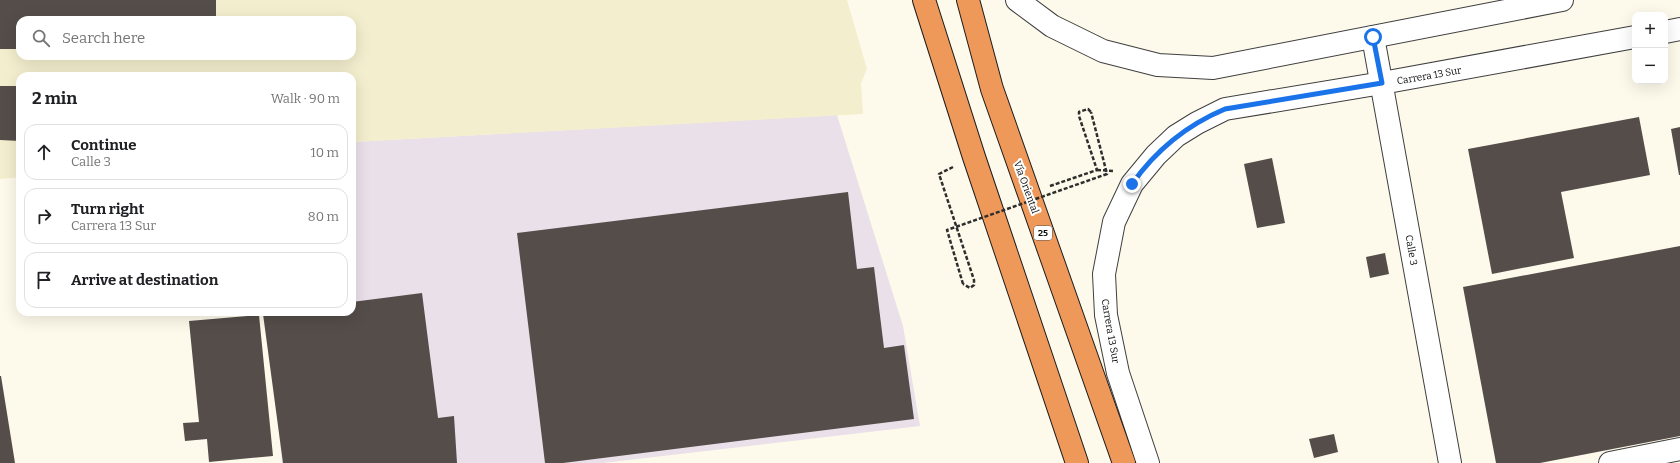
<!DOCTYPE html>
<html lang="en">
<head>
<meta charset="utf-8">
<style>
  body { margin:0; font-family:Bitter,serif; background:#f2f2f2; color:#202124 }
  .controls { position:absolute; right:12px; top:12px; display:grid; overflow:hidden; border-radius:8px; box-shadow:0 4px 16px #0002 }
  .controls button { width:36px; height:36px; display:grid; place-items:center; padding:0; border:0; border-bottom:1px solid #e0e0e0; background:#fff; color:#202124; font:20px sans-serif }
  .stop { position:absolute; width:12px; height:12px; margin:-9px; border:3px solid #1a73e8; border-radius:50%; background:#fff }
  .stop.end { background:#1a73e8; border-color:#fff; box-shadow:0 1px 4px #0008 }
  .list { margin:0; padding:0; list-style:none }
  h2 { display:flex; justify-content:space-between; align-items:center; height:52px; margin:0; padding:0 16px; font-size:17px }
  h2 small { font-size:13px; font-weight:400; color:#757577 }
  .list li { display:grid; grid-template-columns:26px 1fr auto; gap:12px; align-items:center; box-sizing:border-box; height:56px; margin:0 8px 8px; padding:0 8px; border:1px solid #e0e0e0; border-radius:12px }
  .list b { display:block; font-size:15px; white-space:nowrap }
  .list p { margin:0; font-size:13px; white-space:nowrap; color:#757577 }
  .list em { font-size:13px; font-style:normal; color:#757577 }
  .icon { flex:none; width:22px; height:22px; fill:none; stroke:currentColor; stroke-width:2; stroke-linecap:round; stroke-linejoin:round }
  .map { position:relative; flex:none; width:1680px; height:463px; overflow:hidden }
  .search { position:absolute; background:#fff; box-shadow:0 4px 16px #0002; left:16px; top:16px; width:340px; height:44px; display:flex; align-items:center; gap:10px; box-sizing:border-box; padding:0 14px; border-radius:12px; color:#757577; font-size:15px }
  .panel { position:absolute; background:#fff; box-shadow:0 4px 16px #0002; left:16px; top:72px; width:340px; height:244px; border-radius:12px }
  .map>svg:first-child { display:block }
  .industrial { fill:#e9e0ea }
  .farmland { fill:#f3eecd; fill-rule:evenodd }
  .building { fill:#544d49 }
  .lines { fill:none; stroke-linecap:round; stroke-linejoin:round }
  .minor-casing { stroke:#3f3f3f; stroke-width:24 }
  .highway-casing { stroke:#1d1d1d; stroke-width:24 }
  .path { stroke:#2e2e2e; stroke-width:2.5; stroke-dasharray:4 2; stroke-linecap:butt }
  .minor { stroke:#fff; stroke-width:22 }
  .highway { stroke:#ee985a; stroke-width:22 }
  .path-bridge { stroke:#2e2e2e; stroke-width:2.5; stroke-dasharray:4 2; stroke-linecap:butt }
  .route { stroke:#1a73e8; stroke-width:5 }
  .labels { text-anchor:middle; stroke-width:4; stroke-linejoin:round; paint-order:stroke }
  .shield { fill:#fff; stroke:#555; stroke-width:1 }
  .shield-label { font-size:9px; font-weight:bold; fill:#0c0c0c }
  .street-label { font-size:10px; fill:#0c0c0c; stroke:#fff }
</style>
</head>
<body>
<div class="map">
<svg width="1680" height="463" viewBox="0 0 1680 463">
  <rect width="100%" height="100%" fill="#fefaeb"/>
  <!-- industrial -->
  <path class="industrial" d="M837 115 903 326 920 426 603 463H282L267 312H352V142Z"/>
  <!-- farmland -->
  <path class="farmland" d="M0 0H847L867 69 861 83 863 114 352 142V76H20V177L0 179ZM20 20H352V56H20Z"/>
  <!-- building -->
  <g class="building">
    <path d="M0 0H216V20H20V49H0Z"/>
    <path d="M0 86H20V141L0 140Z"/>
    <path d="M1639 117 1650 175 1561 192 1574 258 1492 274 1468 149Z"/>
    <path d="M1680 127V175H1679L1671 129Z"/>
    <path d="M1272 158 1285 223 1257 228 1244 164Z"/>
    <path d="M848 192 857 269 874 267 884 348 904 345 914 419 563 463H545L517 233Z"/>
    <path d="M1680 246V436L1540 463H1496L1463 287Z"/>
    <path d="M1385 253 1389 274 1370 278 1366 257Z"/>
    <path d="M422 293 438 418 454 416 457 463H283L263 314 278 312H352V302Z"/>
    <path d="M259 315 273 456 209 462 207 439 185 441 183 423 199 422 189 321Z"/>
    <path d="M0 376H1L15 463H0Z"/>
    <path d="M1334 434 1338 452 1314 458 1309 439Z"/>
  </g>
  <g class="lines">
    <!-- minor casing -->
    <g class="minor-casing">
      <g id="minor">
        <path d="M1017 0 1052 26 1103 51 1158 65 1213 68 1562 0"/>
        <path d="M1665 32 1680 29"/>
        <path d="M1373 37 1450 463"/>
        <path d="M1148 463 1118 373 1106 315 1104 274 1114 222 1132 184 1156 155 1176 136 1197 123 1225 109 1382 83 1635 37"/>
        <path d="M1610 463 1680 449"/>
      </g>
    </g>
    <!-- highway casing -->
    <g class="highway-casing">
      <g id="highway">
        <path d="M924 0 974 157 1077 463"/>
        <path d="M968 0 992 89 1124 463"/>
      </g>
    </g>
    <!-- path -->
    <g class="path">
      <path d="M953 167 939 174 974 280V285L970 288 963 284"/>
      <path d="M1097 170 1114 171"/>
      <path d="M1050 186 1097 170 1079 116V112L1088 109 1091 112"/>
    </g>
    <!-- minor -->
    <use href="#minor" class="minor"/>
    <!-- highway -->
    <use href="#highway" class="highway"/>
    <!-- path-bridge -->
    <path class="path-bridge" d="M963 284 947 230 1107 174 1091 112"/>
  </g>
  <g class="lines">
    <!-- route -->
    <path class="route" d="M1132 184C1156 150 1187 125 1225 109L1382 83 1373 37"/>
  </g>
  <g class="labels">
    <!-- shield labels -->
    <rect class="shield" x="1034" y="226" width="18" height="14" rx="3"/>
    <g class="shield-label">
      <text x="1043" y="236">25</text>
    </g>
    <!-- street labels -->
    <g class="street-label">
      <text transform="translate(1429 75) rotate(-10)" y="4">Carrera 13 Sur</text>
      <text transform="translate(1027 187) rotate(70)" y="4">Vía Oriental</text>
      <text transform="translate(1412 250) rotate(80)" y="4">Calle 3</text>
      <text transform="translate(1111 331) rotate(80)" y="4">Carrera 13 Sur</text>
    </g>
  </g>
</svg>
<div class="controls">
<button>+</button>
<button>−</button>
</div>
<div class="stop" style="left:1373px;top:37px"></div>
<div class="stop end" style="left:1132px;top:184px"></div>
<div class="search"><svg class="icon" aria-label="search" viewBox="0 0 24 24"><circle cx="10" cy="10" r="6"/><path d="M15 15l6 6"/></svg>Search here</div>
<section class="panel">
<h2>2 min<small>Walk · 90 m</small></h2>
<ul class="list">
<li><svg class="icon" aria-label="ahead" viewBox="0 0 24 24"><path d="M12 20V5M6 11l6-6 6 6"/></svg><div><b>Continue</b><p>Calle 3</p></div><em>10 m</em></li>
<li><svg class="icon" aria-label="right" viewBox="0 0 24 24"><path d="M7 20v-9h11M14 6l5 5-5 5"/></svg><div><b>Turn right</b><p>Carrera 13 Sur</p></div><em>80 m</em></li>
<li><svg class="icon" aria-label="arrive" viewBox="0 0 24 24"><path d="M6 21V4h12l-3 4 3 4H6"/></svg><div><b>Arrive at destination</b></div></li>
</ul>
</section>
</div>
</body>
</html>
